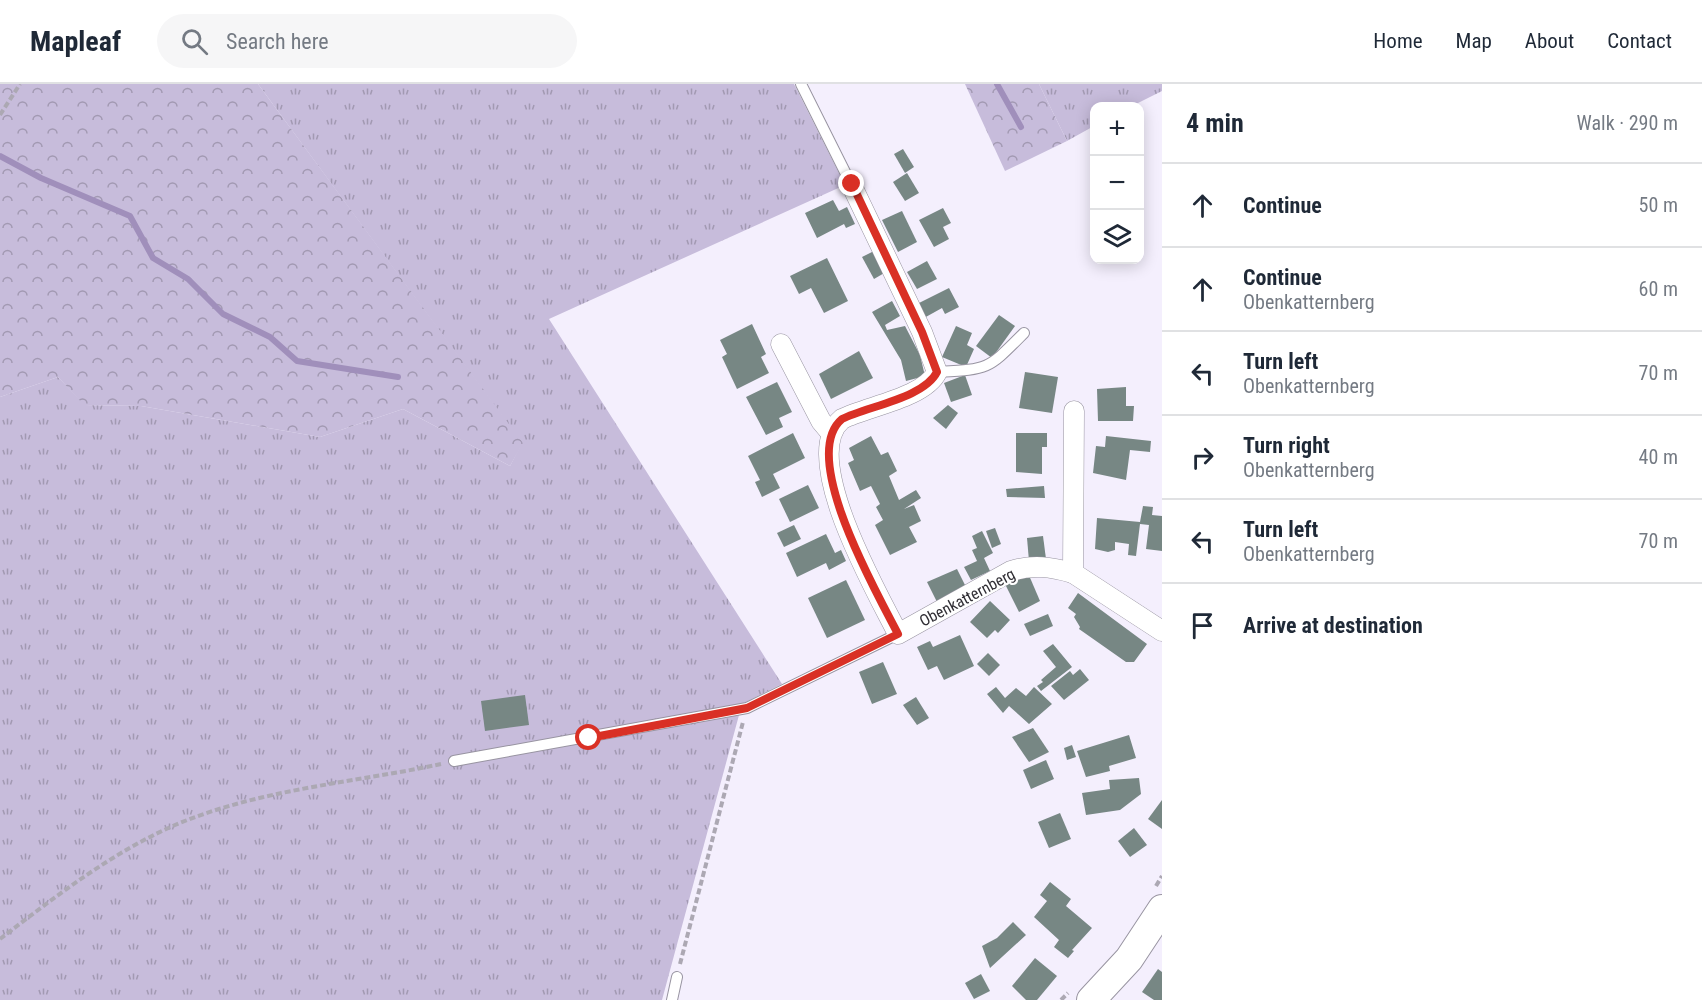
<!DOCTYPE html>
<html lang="en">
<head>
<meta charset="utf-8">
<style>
  body { margin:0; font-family:"Roboto Condensed",sans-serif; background:#f6f6f7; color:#1f2937 }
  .controls { position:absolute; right:18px; top:18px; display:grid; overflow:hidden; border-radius:12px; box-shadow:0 3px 15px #0003 }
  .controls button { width:54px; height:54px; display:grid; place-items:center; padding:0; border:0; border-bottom:2px solid #e0e1e3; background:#fff; color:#1f2937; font:30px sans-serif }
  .stop { position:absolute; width:18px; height:18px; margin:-14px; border:4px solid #d93025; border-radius:50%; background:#fff }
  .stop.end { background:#d93025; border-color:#fff; box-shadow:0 2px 6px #0008 }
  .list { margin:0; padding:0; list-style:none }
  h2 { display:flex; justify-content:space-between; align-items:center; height:78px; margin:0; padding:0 24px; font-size:26px }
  h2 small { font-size:20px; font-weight:400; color:#747a83 }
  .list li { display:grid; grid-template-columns:39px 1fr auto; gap:18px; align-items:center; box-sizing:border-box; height:84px; padding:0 24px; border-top:2px solid #e0e1e3 }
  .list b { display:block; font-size:22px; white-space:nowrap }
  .list p { margin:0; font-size:20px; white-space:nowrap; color:#747a83 }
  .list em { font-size:20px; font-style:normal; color:#747a83 }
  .icon { flex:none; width:33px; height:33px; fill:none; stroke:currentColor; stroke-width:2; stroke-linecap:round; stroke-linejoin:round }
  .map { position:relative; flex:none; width:1162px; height:916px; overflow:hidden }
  header { display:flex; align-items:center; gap:36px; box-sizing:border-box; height:84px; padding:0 30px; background:#fff; border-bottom:2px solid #e0e1e3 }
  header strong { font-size:28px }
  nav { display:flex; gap:33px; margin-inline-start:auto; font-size:21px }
  .search { width:420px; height:54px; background:#f6f6f7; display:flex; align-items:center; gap:15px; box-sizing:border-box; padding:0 21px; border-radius:33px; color:#747a83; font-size:22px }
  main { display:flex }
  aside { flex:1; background:#fff }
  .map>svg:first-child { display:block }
  .grass { fill:url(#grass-tufts) }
  .forest { fill:url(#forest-crowns) }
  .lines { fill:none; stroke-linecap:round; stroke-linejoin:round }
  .stream { stroke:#a08fbb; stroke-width:6 }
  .building { fill:#778784 }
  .lane-casing { stroke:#9894a1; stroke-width:12 }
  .street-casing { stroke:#9894a1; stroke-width:21 }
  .secondary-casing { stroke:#9894a1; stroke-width:30 }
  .path { stroke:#aca8b3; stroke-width:4; stroke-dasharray:6 3; stroke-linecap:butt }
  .lane { stroke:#fff; stroke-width:10 }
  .street { stroke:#fff; stroke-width:20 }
  .secondary { stroke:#fff; stroke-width:28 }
  .route { stroke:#d93025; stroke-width:8 }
  .labels { text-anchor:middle; stroke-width:4.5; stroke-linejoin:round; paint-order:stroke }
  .street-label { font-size:16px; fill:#312f35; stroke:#fff }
</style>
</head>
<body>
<header>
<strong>Mapleaf</strong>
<div class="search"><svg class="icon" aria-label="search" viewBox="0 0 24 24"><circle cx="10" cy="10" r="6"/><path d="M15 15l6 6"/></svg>Search here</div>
<nav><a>Home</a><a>Map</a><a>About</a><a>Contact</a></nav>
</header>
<main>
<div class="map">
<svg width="1162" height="916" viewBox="0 0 1162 916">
  <defs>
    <pattern id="grass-tufts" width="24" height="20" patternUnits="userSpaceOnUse" patternTransform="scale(1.5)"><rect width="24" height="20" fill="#c7bcdb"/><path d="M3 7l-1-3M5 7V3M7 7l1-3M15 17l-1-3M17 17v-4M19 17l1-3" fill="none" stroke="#a299b2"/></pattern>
    <pattern id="forest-crowns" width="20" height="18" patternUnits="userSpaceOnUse" patternTransform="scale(1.5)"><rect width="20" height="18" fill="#c7bcdb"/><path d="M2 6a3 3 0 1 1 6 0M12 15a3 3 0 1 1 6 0" fill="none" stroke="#a299b2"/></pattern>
  </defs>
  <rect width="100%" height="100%" fill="#f4effd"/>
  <!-- grass -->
  <g class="grass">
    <path d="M258 0H794L845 101 549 235 782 600 742 620 662 916H0V313L58 293 85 321 141 322 320 353 403 325 510 382 522 359Z"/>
    <path d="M1039 0H1162V7L1132 22H1094V42L1067 57Z"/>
  </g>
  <!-- forest -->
  <g class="forest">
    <path d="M0 0H258L523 359 510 382 403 325 320 353 141 322 84 321 58 293 0 313Z"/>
    <path d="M965 0H1039L1067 57 1005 87Z"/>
  </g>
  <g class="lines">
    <!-- stream -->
    <g class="stream">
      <path d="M997 0 1021 43"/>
      <path d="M0 72 41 94 130 132 153 174 188 195 223 230 270 253 297 277 398 293"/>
    </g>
  </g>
  <!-- building -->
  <g class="building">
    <path d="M903 65 914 83 905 89 894 70Z"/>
    <path d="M907 89 919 109 905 117 893 98Z"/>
    <path d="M833 116 839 127 847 123 855 140 846 144 844 140 817 154 805 129Z"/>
    <path d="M943 124 951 139 943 143 949 155 934 163 919 136Z"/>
    <path d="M902 127 917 158 898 168 882 136Z"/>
    <path d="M874 167 886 188 874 195 862 173Z"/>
    <path d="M827 174 848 217 824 229 811 204 799 210 790 192Z"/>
    <path d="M927 177 937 195 917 205 907 188Z"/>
    <path d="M949 204 959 223 945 230 942 224 924 234 917 220Z"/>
    <path d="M892 217 900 232 885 241 887 246 905 242 920 271 925 292 906 297 901 276 872 228Z"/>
    <path d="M999 231 1015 242 992 274 976 262Z"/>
    <path d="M752 240 766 270 761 273 769 289 737 305 722 273 727 270 720 256Z"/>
    <path d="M956 242 972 249 967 261 974 265 966 283 942 273Z"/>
    <path d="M859 267 873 294 831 315 819 290Z"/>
    <path d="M1025 288 1058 293 1052 329 1019 324Z"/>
    <path d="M965 291 972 311 951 318 944 299Z"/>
    <path d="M777 298 792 328 779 334 783 343 766 351 746 313Z"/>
    <path d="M1126 303V322H1134L1133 337H1098L1097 305Z"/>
    <path d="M948 321 958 329 946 345 933 334Z"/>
    <path d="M793 349 805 374 773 390 780 404 762 413 755 398 760 396 748 372Z"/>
    <path d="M1016 349H1047V363H1042V390L1016 388Z"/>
    <path d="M871 352 881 371 888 368 897 387 889 392 899 416 916 406 921 414 904 425 914 421 921 437 909 443 917 458 890 471 875 441 883 436 876 423 880 420 871 402 860 407 848 379 854 376 849 364Z"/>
    <path d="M1106 352 1151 357 1150 368 1130 366 1126 396 1093 389 1096 362 1105 363Z"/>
    <path d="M808 401 819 424 790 438 779 415Z"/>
    <path d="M1044 402 1045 414 1007 413 1006 405Z"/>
    <path d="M1143 422 1153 423 1152 431 1162 432V467L1146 465 1149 441 1140 440 1136 472 1128 471 1129 460 1115 458V466L1108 468 1095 465 1097 434 1140 438Z"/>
    <path d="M794 441 801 455 784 463 777 449Z"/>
    <path d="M995 444 1001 460 992 464 986 447Z"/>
    <path d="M982 447 993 469 984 474 990 487 971 496 964 483 977 477 972 466 977 464 972 452Z"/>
    <path d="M826 450 835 469 841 466 846 477 829 486 826 479 797 493 786 469Z"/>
    <path d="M1043 452 1046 475 1029 477 1027 454Z"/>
    <path d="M957 485 967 505 937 518 927 498Z"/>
    <path d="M1028 489 1040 517 1019 528 1005 500Z"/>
    <path d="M846 496 865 536 827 554 808 514Z"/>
    <path d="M1078 509 1147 560 1134 578H1126L1079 545 1080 543 1074 533 1076 530 1068 524Z"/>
    <path d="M990 517 1010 536 998 549 995 546 987 554 970 538Z"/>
    <path d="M1048 530 1053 542 1030 552 1024 540Z"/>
    <path d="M960 551 974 582 944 596 937 582 928 586 917 563 930 557 933 563Z"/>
    <path d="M1053 560 1072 583 1041 607 1037 602 1043 598 1041 596 1056 583 1043 567Z"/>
    <path d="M988 569 1000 581 989 592 977 580Z"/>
    <path d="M883 578 897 610 872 620 859 588Z"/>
    <path d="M1080 585 1089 596 1064 616 1051 602 1070 587 1073 591Z"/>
    <path d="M996 603 1005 614 1016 604 1026 612 1034 603 1052 620 1029 640 1009 622 1003 629 987 610Z"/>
    <path d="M525 611 529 641 485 647 481 617Z"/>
    <path d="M916 613 929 634 917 641 903 621Z"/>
    <path d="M1033 644 1049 668 1029 678 1012 653Z"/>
    <path d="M1129 651 1136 674 1109 682 1110 687 1086 693 1077 667Z"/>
    <path d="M1072 661 1076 673 1067 676 1064 664Z"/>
    <path d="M1046 676 1054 695 1031 705 1023 686Z"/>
    <path d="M1139 694 1141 710 1120 726 1086 731 1082 709 1110 705 1109 696Z"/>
    <path d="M1162 716V745L1148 735Z"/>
    <path d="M1060 729 1071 755 1049 764 1038 738Z"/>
    <path d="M1134 744 1147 761 1130 773 1118 757Z"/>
    <path d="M1050 798 1071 815 1066 822 1092 844 1072 866 1074 867 1068 874 1054 863 1059 856 1034 833 1047 817 1040 811Z"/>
    <path d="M1013 838 1026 851 990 884 982 862 997 854Z"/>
    <path d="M1035 874 1057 892 1037 916H1026L1012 902Z"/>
    <path d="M1158 885 1162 888V916H1154L1142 908Z"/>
    <path d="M981 890 990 907 974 915 965 899Z"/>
  </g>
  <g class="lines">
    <!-- lane casing -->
    <g class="lane-casing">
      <g id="lane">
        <path d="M801 0 851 100"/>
        <path d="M937 288C990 285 987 286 1024 249"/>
        <path d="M454 677 747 624 898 550"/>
        <path d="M672 916 677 893"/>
      </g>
    </g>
    <!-- street casing -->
    <g class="street-casing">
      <g id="street">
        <path d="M851 100 922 248 937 288C924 314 868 322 842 335 798 372 877 508 898 550L1011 487C1033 480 1051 483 1073 489"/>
        <path d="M781 260 821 337 831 349"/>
        <path d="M1074 327 1073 489 1162 547"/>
      </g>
    </g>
    <!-- secondary casing -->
    <g class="secondary-casing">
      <path id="secondary" d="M1091 916 1129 875 1162 825"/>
    </g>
    <!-- path -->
    <g class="path">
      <path d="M0 31 20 0"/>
      <path d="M1156 802 1162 792"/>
      <path d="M0 855C55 813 111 769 175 741 260 705 352 699 441 680"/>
      <path d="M680 880 743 638"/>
      <path d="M1061 916 1068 909"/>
    </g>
    <!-- lane -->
    <use href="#lane" class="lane"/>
    <!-- street -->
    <use href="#street" class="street"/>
    <!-- secondary -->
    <use href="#secondary" class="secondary"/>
  </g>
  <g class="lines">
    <!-- route -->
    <path class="route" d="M589 654 747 624 898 550C877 509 798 372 842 335 868 322 924 314 937 288L922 248 852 100"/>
  </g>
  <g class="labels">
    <!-- street labels -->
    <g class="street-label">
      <text transform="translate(967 513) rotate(-28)" y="6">Obenkatternberg</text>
    </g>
  </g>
</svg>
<div class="controls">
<button>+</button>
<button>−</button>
<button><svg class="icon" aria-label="layers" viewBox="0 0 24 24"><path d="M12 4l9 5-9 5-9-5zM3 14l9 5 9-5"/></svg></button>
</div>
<div class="stop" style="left:589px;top:654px"></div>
<div class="stop end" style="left:852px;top:100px"></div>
</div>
<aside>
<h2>4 min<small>Walk · 290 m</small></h2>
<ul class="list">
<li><svg class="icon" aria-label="ahead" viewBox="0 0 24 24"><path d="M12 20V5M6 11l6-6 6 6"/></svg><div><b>Continue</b></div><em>50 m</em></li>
<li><svg class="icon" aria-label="ahead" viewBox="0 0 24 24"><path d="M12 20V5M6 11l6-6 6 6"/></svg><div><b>Continue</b><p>Obenkatternberg</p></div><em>60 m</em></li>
<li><svg class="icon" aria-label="left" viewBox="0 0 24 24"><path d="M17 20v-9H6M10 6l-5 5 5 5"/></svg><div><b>Turn left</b><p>Obenkatternberg</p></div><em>70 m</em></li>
<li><svg class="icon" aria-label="right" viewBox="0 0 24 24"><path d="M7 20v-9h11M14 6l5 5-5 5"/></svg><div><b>Turn right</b><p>Obenkatternberg</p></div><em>40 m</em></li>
<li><svg class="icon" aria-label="left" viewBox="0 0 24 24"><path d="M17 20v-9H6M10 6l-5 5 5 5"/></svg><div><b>Turn left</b><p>Obenkatternberg</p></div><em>70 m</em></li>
<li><svg class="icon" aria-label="arrive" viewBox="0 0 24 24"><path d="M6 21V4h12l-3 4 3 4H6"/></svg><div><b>Arrive at destination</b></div></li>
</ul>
</aside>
</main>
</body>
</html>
